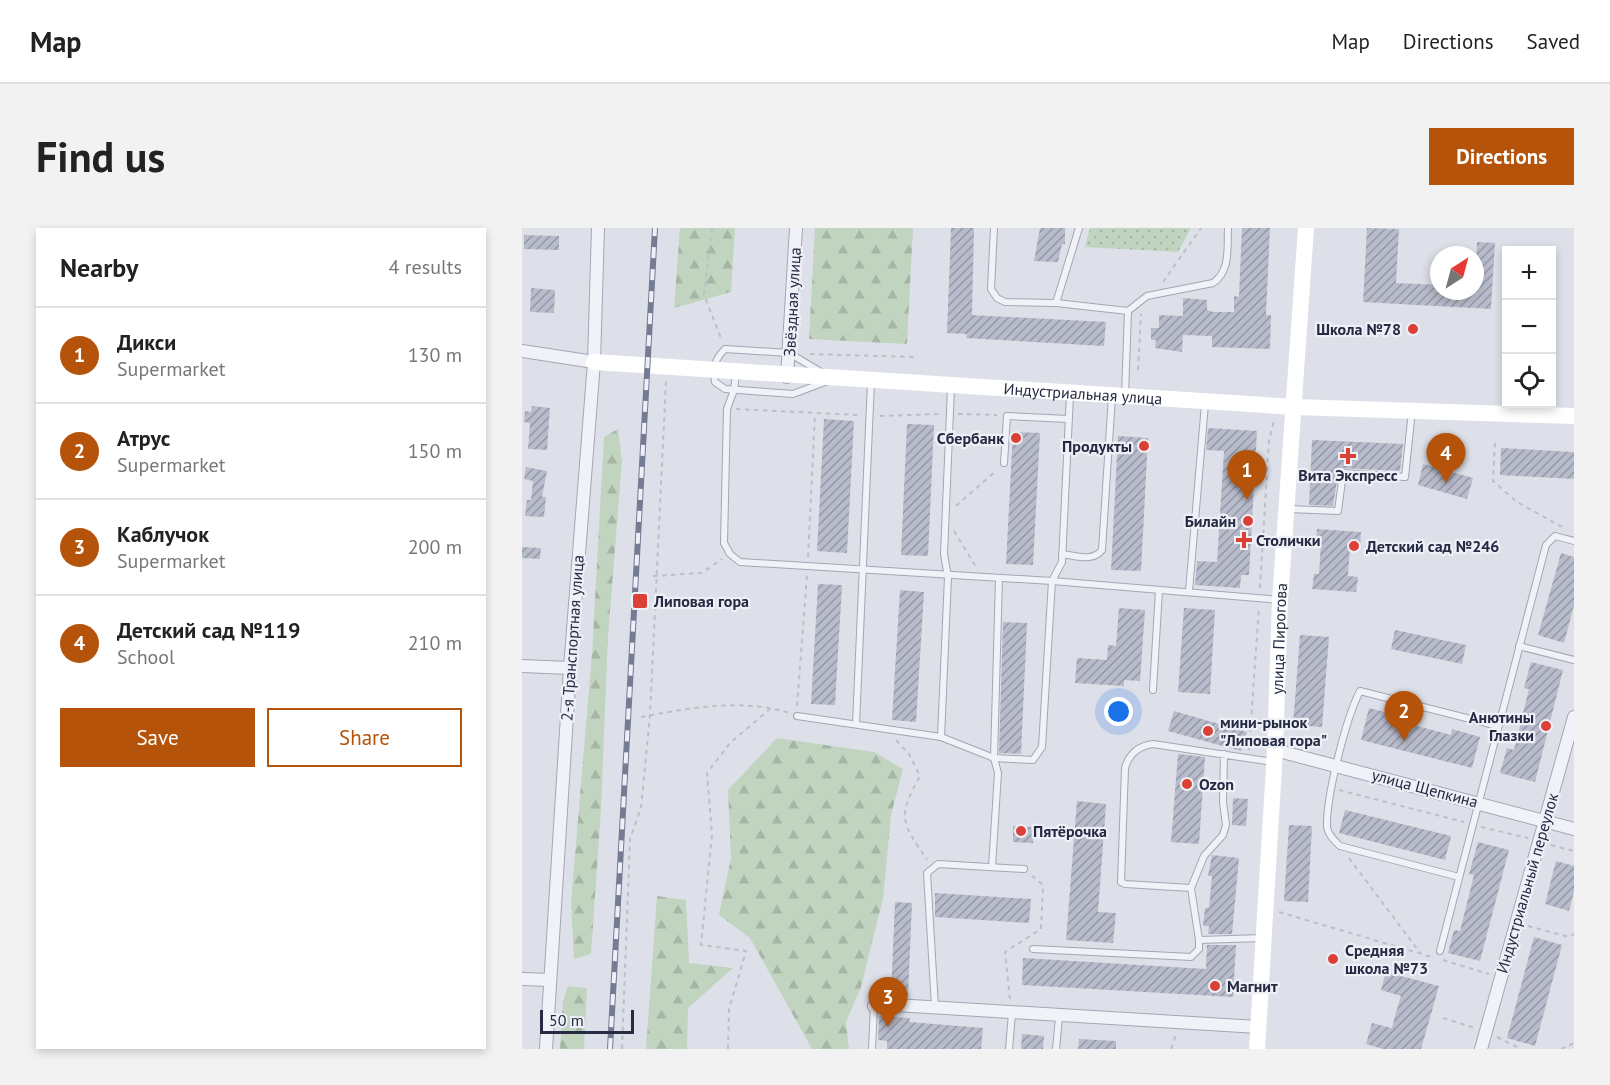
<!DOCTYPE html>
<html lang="en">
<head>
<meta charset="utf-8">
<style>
  body { margin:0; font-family:"PT Sans",sans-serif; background:#f2f2f2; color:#222 }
  .controls { position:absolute; right:18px; top:18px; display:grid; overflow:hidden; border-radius:0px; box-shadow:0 3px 9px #0003 }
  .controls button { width:54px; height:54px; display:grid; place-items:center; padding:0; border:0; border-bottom:2px solid #e0e0e0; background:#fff; color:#222; font:30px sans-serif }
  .compass { position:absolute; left:908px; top:18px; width:54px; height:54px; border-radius:50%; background:#fff; box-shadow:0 3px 9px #0003; rotate:36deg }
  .scale { position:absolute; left:18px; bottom:15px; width:94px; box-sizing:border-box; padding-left:6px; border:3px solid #262a42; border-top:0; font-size:16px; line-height:21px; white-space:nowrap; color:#262a42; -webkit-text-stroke:4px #eef0f7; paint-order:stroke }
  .you { position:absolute; left:597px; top:484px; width:21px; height:21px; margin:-15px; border:4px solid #fff; border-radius:50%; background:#1a73e8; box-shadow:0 0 0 9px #1a73e833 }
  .badge { display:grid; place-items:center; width:39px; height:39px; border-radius:50%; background:#b45309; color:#fff; font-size:20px; font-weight:700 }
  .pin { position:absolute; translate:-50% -50px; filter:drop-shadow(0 2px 3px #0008) }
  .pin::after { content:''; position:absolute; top:32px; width:21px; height:18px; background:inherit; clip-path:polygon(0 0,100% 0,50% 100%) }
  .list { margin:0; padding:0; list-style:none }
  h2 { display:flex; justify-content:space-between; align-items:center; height:78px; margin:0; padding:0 24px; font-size:26px }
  h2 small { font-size:20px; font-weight:400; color:#767676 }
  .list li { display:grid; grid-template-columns:39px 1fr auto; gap:18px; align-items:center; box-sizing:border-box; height:96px; padding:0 24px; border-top:2px solid #e0e0e0 }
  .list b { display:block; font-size:22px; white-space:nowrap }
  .list p { margin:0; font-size:20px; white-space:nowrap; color:#767676 }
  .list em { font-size:20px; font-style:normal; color:#767676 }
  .actions { display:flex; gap:12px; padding:18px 24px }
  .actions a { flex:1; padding:14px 0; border:2px solid #b45309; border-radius:0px; text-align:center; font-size:21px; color:#b45309 }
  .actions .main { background:#b45309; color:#fff }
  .icon { flex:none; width:33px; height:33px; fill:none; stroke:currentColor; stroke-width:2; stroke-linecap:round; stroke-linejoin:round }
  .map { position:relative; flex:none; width:1052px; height:821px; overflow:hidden; border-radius:0px }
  header { display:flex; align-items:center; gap:36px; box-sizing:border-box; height:84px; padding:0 30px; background:#fff; border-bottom:2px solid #e0e0e0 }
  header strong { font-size:28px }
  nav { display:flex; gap:33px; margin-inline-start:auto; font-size:21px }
  .intro { display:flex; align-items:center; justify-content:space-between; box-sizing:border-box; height:144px; padding:0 36px }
  h1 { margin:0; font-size:42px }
  .button { padding:15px 27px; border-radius:0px; background:#b45309; color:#fff; font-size:21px; font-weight:700 }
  main { display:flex; gap:36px; padding:0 36px }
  aside { flex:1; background:#fff; border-radius:0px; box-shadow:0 3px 9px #0003 }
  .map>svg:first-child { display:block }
  .grass { fill:url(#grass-dots) }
  .forest { fill:url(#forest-firs) }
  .building { fill:url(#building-hatch) }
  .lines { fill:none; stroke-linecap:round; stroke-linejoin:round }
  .lane-casing { stroke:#a3a6b4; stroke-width:8 }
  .street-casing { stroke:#a3a6b4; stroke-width:14 }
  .path { stroke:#bcbec8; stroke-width:2; stroke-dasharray:4.5 4.5; stroke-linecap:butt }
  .lane { stroke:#f1f2f7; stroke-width:6 }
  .street { stroke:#f1f2f7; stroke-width:12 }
  .secondary { stroke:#fff; stroke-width:16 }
  .rail-casing { stroke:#767b94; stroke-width:6 }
  .rail { stroke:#eef0f7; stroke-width:4; stroke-dasharray:11; stroke-linecap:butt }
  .poi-dot { fill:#db4037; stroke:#eef0f7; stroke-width:2 }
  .labels { text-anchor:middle; stroke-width:4.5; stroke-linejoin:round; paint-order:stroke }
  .street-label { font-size:16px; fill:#262a42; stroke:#eef0f7 }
  .poi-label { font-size:16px; font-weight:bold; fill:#262a42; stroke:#eef0f7; text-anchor:start }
</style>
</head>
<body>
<header>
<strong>Map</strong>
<nav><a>Map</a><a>Directions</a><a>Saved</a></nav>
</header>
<div class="intro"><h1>Find us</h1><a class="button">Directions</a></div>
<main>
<aside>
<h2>Nearby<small>4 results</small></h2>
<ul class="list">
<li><span class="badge">1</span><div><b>Дикси</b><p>Supermarket</p></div><em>130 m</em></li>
<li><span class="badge">2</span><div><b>Атрус</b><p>Supermarket</p></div><em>150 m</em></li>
<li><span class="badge">3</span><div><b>Каблучок</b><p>Supermarket</p></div><em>200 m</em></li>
<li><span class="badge">4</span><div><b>Детский сад №119</b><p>School</p></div><em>210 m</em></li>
</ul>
<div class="actions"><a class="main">Save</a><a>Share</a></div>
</aside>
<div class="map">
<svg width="1052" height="821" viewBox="0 0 1052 821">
  <defs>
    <pattern id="grass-dots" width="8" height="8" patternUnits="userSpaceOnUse" patternTransform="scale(1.5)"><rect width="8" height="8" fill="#c0d4bf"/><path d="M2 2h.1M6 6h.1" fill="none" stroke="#a5b6a5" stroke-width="1.8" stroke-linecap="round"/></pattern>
    <pattern id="forest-firs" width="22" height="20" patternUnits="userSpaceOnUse" patternTransform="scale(1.5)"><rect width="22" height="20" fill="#c0d4bf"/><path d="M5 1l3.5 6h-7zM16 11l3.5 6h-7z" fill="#a5b6a5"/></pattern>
    <pattern id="building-hatch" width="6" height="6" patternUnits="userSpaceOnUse" patternTransform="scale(1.5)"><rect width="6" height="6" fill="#b8bbca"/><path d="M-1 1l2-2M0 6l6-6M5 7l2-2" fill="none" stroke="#9598a6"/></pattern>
  </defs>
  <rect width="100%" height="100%" fill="#dee0e9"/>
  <!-- grass -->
  <path class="grass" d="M568 0H669L656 24 563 19Z"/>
  <!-- forest -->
  <g class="forest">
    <path d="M158 0H213L209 64 152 80Z"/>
    <path d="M293 0H391L385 116 287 111Z"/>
    <path d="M96 201 100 233 86 408 79 581 69 726 52 731 49 674 70 426 82 209Z"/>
    <path d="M255 510 352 524 381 541 369 587 361 670 339 759 324 794 327 821H290L228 710 197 687 209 630 206 562Z"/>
    <path d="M135 668 164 672 167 735 211 740 166 780 165 821H124Z"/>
    <path d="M46 758 65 760 62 821H38L41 773Z"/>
  </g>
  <!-- building -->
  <g class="building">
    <path d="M429 0H452L450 87 584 94 582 118 444 110 445 106 425 105Z"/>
    <path d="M518 0H543V16H540L536 34 512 33Z"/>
    <path d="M720 0H748L744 87H749L748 121 690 119V108L661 107 660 124 633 120 634 112H629V100H637V87L661 88V70L685 72V82L691 84H712V68L717 69Z"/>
    <path d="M845 0 877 1 874 55 917 57V63H953L955 14 973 15 969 81 841 74Z"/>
    <path d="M2 7 37 8V22L2 21Z"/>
    <path d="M9 60 33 62 32 85 8 84Z"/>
    <path d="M10 178 28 180 25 222 6 221 8 195 2 194 3 183 9 184Z"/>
    <path d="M302 191 332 193 325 325 295 323Z"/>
    <path d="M385 196 412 197 406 328 379 327Z"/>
    <path d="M686 200 735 203 727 347H719L718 360 673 357 675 333 695 334 702 223 684 222Z"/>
    <path d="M491 204 518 205 511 337 484 336Z"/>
    <path d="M596 208 626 210 619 343 589 342Z"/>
    <path d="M790 212 881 216 878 243 817 240 811 278 787 277Z"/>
    <path d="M979 220 1052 224V251L978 247Z"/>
    <path d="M901 236 951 250 945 271 896 257Z"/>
    <path d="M4 239 25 243 20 269H24L22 289 3 288 5 272H9L11 253 2 251Z"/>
    <path d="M795 301 839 304 838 319 828 318 826 348 836 349 834 364 790 361 792 346H797L799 315H794Z"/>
    <path d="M0 319 19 320 18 331 0 330Z"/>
    <path d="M1039 325 1052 329V377L1042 415 1016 407Z"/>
    <path d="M296 356 320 357 313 477 289 476Z"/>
    <path d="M378 362 402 364 394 494 370 492Z"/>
    <path d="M597 380 623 382 618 453 602 452V458L553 455 555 430 585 432 586 417 594 418Z"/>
    <path d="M662 380 693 382 688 466 656 464Z"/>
    <path d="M481 394 505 395 499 526 477 525Z"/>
    <path d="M873 402 944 417 940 436 869 421Z"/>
    <path d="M778 407 807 409 800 499 771 497Z"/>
    <path d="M1009 434 1041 442 1013 554 978 545 985 520 992 522 1007 461 1002 460Z"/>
    <path d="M847 480 874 487 873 492 929 507 930 501 958 509 950 540 839 512Z"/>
    <path d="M652 483 725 504 719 523 646 503Z"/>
    <path d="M656 526 683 529 677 616 649 614Z"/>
    <path d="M711 570 726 571 724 598 710 597Z"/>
    <path d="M555 573 584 576 576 684 594 685 591 715 544 712Z"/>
    <path d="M823 582 929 608 923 632 817 605Z"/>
    <path d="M767 597 790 598 786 674 762 673Z"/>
    <path d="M491 598 511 599V615L491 614Z"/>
    <path d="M956 614 987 622 958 733 926 725 932 702 938 703 952 647 947 646Z"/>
    <path d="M690 627 717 630 710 706H686L687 698H681L683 680H687L690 648H686Z"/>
    <path d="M1034 633 1052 638V663L1047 683 1023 676Z"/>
    <path d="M413 665 509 671 507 695 413 689Z"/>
    <path d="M373 674 390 675 386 768 369 767Z"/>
    <path d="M1012 709 1040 717 1013 818 985 810Z"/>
    <path d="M685 717H714L711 769 500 757 501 730 684 741Z"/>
    <path d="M864 744 917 758 899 821H861L844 816 850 795 870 800 873 788 879 768 859 762Z"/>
    <path d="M357 788 388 790 387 794 461 800 459 821H365V813L356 812Z"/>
    <path d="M500 806 522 808 521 821H499Z"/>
    <path d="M557 811 594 813V821H556Z"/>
  </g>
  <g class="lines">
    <!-- lane casing -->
    <g class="lane-casing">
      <g id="lane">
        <path d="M472 0 469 61 475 70 483 74 534 75 606 83"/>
        <path d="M534 75 557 0"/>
        <path d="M203 121 267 125 311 151 271 166 203 161 193 154C190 140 193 131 203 121Z"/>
        <path d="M214 145 212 162 205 181 202 315 208 326 218 334 530 353 758 372"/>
        <path d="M603 167 606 83 625 68 691 55C709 43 705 19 706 0"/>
        <path d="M482 235 485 188 546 191"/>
        <path d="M766 281 816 283 821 245 883 249 890 183"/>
        <path d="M540 326C554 328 571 334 580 322L590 168"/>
        <path d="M667 363 683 176"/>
        <path d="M997 418 1052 432"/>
        <path d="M631 462 637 362"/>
        <path d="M275 488 419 509 472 530 511 532 520 519 530 353 540 334 548 167"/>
        <path d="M334 496 349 154"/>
        <path d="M419 509 426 349 422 326 429 160"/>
        <path d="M702 526 701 574 704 597 701 607 682 628 669 660 603 656 599 654 603 540C607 526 616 518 631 516L751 534"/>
        <path d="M470 639 476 545 472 530 477 350"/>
        <path d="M937 649 818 618C813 613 806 607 805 599 804 569 824 490 838 463L976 498"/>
        <path d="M669 660 677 712"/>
        <path d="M511 721 669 729 677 721V712L741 710"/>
        <path d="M918 723 1024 317 1033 308 1052 313"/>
        <path d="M413 779 405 645 416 636 502 641"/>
        <path d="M350 821 352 778"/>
        <path d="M487 821 490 785"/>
        <path d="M534 821 537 789"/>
      </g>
    </g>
    <!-- street casing -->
    <g class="street-casing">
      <g id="street">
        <path d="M0 123 72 134"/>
        <path d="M265 149 274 0"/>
        <path d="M0 438 48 440"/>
        <path d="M753 522 1052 601"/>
        <path d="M0 751 28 752"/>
        <path d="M352 778 357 776 736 799"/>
        <path d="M24 821 48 440 72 134 76 0"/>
        <path d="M959 821 1052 489"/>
      </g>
    </g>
    <!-- path -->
    <g class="path">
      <path d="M190 0 182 67 200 113"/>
      <path d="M641 54 679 0"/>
      <path d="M288 126 392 129"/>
      <path d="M616 142 619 86"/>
      <path d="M214 181 337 187"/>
      <path d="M436 186 475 187"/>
      <path d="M358 188 418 186"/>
      <path d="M973 215 971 253 995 274 1042 300"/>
      <path d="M434 278 475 242"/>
      <path d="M432 303 454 339"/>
      <path d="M286 329 293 185"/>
      <path d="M131 348 180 345 200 331"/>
      <path d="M738 360 747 212 752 193"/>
      <path d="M275 478 285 347"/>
      <path d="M119 489C167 480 220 470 267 485"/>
      <path d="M374 512 387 526 398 548C375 590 379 593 405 632"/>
      <path d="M727 522 737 378"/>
      <path d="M817 562 942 594"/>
      <path d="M959 599 1006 610"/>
      <path d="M1029 617 1052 623"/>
      <path d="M827 630 899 726"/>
      <path d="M757 684 910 729"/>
      <path d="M1006 698 1047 709 1052 706"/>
      <path d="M921 732 967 746"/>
      <path d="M488 771 483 724 519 701 521 657 508 646"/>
      <path d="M921 790 953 800"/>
      <path d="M975 809 999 821"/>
      <path d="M100 821 108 611 119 580 128 487 144 152"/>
      <path d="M206 821 207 781 224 723 179 717 190 606 185 545 208 515 249 480"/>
      <path d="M649 821 654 807"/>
      <path d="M1039 821 1052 815"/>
    </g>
    <!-- lane -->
    <use href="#lane" class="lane"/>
    <!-- street -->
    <use href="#street" class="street"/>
    <!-- secondary -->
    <g class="secondary">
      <path id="s1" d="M72 134 773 179 1052 188"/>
      <path id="s2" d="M735 821 753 522 758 372 784 0"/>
    </g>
    <!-- rail casing -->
    <g class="rail-casing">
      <path id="rail" d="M88 821 133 0"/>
    </g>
    <!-- rail -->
    <use href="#rail" class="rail"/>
  </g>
  <!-- markers -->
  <g class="poi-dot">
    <circle cx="891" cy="101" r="6"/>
    <circle cx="494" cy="210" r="6"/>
    <circle cx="622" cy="218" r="6"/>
    <path d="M823 219h6v6h6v6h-6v6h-6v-6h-6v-6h6z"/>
    <circle cx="726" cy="293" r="6"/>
    <path d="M719 303h6v6h6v6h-6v6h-6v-6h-6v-6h6z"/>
    <circle cx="832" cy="318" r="6"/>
    <rect x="110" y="365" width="16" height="16" rx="3"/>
    <circle cx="1024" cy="498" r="6"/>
    <circle cx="686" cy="503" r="6"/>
    <circle cx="665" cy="556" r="6"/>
    <circle cx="499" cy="603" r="6"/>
    <circle cx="811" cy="731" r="6"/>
    <circle cx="693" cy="758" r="6"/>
  </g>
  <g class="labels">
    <!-- street labels -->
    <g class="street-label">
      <text transform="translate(270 74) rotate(-87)" y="6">Звёздная улица</text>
      <text dy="6" stroke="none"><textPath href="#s1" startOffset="490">Индустриальная улица</textPath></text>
      <text transform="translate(50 410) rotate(-86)" y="6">2-я Транспортная улица</text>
      <text dy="6" stroke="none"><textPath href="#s2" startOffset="411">улица Пирогова</textPath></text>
      <text transform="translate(903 560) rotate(15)" y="6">улица Щепкина</text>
      <text transform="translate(1005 655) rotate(-74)" y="6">Индустриальный переулок</text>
    </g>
    <!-- poi labels -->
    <g class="poi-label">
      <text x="879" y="107" text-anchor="end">Школа №78</text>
      <text x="482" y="216" text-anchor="end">Сбербанк</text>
      <text x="610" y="224" text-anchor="end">Продукты</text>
      <text x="826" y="253" text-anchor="middle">Вита Экспресс</text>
      <text x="714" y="299" text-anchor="end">Билайн</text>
      <text x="734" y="318">Столички</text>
      <text x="844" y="324">Детский сад №246</text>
      <text x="132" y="379">Липовая гора</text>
      <text x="1012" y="495" text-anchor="end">Анютины<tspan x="1012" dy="18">Глазки</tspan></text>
      <text x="698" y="500">мини-рынок<tspan x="698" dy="18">"Липовая гора"</tspan></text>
      <text x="677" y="562">Ozon</text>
      <text x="511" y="609">Пятёрочка</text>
      <text x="823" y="728">Средняя<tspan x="823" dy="18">школа №73</tspan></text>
      <text x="705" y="764">Магнит</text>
    </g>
  </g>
</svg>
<div class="controls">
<button>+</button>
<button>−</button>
<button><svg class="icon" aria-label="locate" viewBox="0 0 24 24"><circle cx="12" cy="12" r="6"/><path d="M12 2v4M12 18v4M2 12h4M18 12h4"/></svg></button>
</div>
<svg class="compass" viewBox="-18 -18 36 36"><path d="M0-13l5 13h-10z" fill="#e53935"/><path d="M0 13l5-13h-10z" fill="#767676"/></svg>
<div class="scale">50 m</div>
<div class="you"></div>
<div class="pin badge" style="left:725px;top:272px">1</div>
<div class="pin badge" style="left:882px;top:513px">2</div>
<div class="pin badge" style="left:366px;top:799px">3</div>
<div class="pin badge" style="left:924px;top:255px">4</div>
</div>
</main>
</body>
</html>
